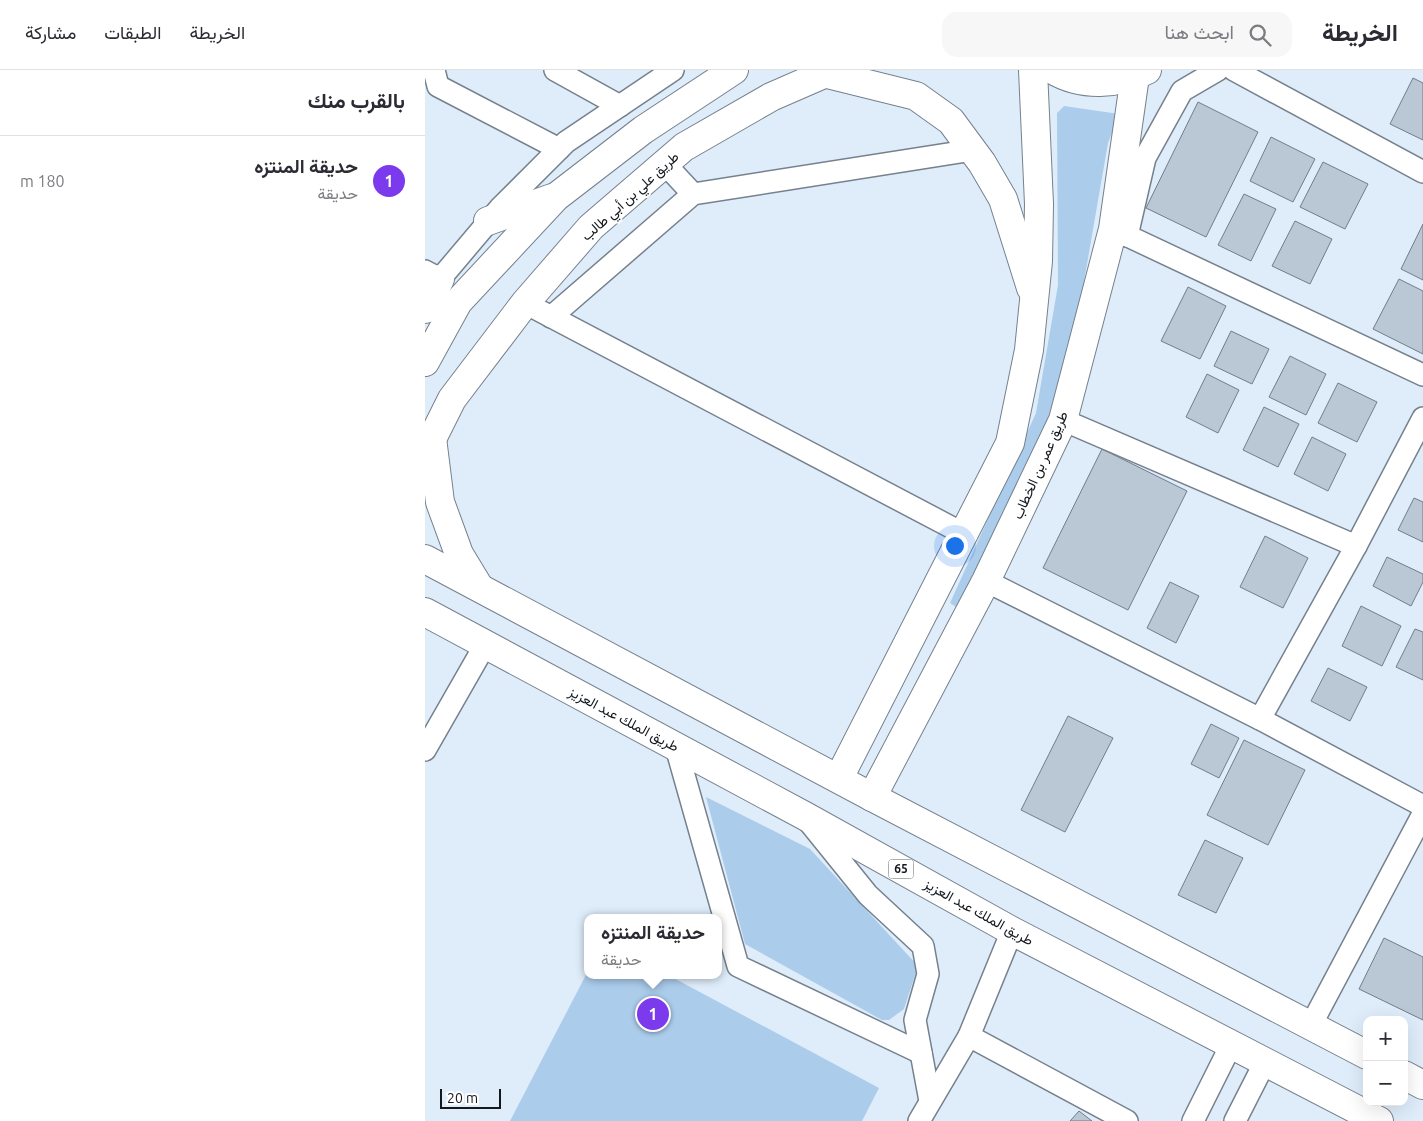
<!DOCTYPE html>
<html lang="ar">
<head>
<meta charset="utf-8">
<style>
  body { margin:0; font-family:Ubuntu,Vazirmatn,sans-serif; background:#f7f7f7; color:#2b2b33; direction:rtl }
  .controls { position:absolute; right:15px; bottom:15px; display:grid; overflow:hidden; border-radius:10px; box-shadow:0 5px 20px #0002 }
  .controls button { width:45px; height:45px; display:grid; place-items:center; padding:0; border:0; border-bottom:1px solid #e1e1e2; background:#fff; color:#2b2b33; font:25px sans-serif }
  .scale { position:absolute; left:15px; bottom:12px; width:61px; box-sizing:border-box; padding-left:5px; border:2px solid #13181d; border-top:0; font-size:14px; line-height:18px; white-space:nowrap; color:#13181d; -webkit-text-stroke:4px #fff; paint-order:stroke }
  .you { position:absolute; left:529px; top:475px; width:18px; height:18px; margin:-12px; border:4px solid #fff; border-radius:50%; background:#1a73e8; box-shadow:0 0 0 8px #1a73e833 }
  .badge { display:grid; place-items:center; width:32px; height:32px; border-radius:50%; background:#7c3aed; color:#fff; font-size:16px; font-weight:700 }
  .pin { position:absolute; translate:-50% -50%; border:2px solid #fff; box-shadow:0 1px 5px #0006 }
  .popup { position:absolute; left:159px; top:844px; width:138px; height:65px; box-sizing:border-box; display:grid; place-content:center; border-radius:10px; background:#fff; filter:drop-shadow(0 1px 4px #0005); font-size:16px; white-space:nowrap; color:#7c7c81 }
  .popup b { font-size:19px; color:#2b2b33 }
  .popup::after { content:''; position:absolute; left:50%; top:100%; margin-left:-10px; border:10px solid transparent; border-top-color:#fff }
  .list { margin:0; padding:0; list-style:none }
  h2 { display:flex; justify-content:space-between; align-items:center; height:65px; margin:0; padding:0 20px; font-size:21px }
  h2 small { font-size:16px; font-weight:400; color:#7c7c81 }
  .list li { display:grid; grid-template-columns:32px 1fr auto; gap:15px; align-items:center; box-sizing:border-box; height:90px; padding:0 20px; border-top:1px solid #e1e1e2 }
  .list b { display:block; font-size:19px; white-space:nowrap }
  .list p { margin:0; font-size:16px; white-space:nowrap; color:#7c7c81 }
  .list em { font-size:16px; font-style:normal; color:#7c7c81 }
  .icon { flex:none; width:28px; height:28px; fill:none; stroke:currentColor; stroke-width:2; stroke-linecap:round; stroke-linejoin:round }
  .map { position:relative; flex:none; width:998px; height:1051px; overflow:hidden; direction:ltr }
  header { display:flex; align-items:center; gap:30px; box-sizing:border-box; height:70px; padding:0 25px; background:#fff; border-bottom:1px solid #e1e1e2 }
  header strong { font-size:24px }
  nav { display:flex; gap:28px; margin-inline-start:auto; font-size:18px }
  .search { width:350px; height:45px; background:#f7f7f7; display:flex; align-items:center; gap:12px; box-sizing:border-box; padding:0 18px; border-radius:15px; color:#7c7c81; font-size:19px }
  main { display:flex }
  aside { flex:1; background:#fff }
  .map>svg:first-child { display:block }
  .green { fill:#abcceb }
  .building { fill:#bac8d5; stroke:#717d89 }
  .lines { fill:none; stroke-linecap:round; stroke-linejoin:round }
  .minor-casing { stroke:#75818d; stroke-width:24 }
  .major-casing { stroke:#75818d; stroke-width:30 }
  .highway-casing { stroke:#75818d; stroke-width:30 }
  .minor { stroke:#fff; stroke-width:21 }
  .major { stroke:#fff; stroke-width:28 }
  .highway { stroke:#fff; stroke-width:28 }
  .labels { text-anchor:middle; stroke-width:4; stroke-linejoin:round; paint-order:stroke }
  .shield { fill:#fff; stroke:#5a5d61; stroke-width:1 }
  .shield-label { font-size:12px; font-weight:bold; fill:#13181d }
  .street-label { font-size:14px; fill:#13181d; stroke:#fff }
</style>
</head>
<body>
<header>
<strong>الخريطة</strong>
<div class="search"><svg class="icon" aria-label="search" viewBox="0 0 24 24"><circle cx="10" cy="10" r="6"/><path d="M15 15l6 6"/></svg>ابحث هنا</div>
<nav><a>الخريطة</a><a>الطبقات</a><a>مشاركة</a></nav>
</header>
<main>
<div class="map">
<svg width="998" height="1051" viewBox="0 0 998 1051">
  <rect width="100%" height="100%" fill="#dfedfa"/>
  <!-- green -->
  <g class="green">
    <path d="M639 36 694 44 683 73 649 269 639 310 578 452 531 537 525 533 611 343 633 215 632 43Z"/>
    <path d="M281 727 385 779 493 896 479 939 464 950H457L320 874Z"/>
    <path d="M163 901V905H243L454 1018 437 1051H85Z"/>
  </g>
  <!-- building -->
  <g class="building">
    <path d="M988 8 998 13V70L965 54Z"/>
    <path d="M773 32 833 62 781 167 721 138Z"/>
    <path d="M846 67 890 89 868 132 825 111Z"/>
    <path d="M898 92 943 114 920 159 875 137Z"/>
    <path d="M819 124 851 139 826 191 793 175Z"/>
    <path d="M870 151 907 169 885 214 847 196Z"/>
    <path d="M998 154V210L976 199Z"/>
    <path d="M974 209 998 221V284L948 259Z"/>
    <path d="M763 217 801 236 775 289 736 271Z"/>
    <path d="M806 261 844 279 827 314 789 296Z"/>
    <path d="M865 286 901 304 881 345 844 327Z"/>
    <path d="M782 304 814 320 793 363 761 347Z"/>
    <path d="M913 313 952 332 932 372 893 353Z"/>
    <path d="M839 337 874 354 853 397 818 380Z"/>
    <path d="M887 367 921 384 903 421 869 404Z"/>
    <path d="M677 379 762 421 703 540 618 498Z"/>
    <path d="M989 428 998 432V472L973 460Z"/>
    <path d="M840 466 883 488 858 538 815 517Z"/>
    <path d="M962 487 998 504V512L986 536 948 516Z"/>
    <path d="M745 512 774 526 751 573 722 558Z"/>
    <path d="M936 536 976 556 957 596 917 576Z"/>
    <path d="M990 559 998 562V610L971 597Z"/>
    <path d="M903 598 942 617 925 651 886 631Z"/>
    <path d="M643 646 688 668 640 762 596 740Z"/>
    <path d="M786 654 814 668 794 708 766 694Z"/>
    <path d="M819 670 880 700 843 775 782 745Z"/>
    <path d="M780 770 818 788 791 843 753 825Z"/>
    <path d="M959 868 998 887V950L934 919Z"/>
    <path d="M654 1041 667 1051H645Z"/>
  </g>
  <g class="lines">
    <!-- minor casing -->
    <g class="minor-casing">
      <g id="minor">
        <path d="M9 0 13 16 134 79"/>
        <path d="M130 0 195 36"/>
        <path d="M809 0 998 102"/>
        <path d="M240 94 268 124"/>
        <path d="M688 159 998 305"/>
        <path d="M702 166 720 88 757 21 793 0"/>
        <path d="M0 201 15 209 75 138 141 72 248 0"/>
        <path d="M100 233 539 464"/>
        <path d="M126 247 268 124 548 80"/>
        <path d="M638 350 931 476"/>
        <path d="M561 511 835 649 998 736"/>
        <path d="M835 649 931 476 998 348"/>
        <path d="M251 677 313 896 496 983"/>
        <path d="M0 680 60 575"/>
        <path d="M384 752 443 825 498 876 503 904 490 950 505 1031"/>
        <path d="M886 955 998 744"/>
        <path d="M544 966 587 861"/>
        <path d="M494 1051 544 966 702 1051"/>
        <path d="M768 1051 806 975"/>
        <path d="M810 1051 840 992"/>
      </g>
    </g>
    <!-- major casing -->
    <g class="major-casing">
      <g id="major">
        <path d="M628 0C657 17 693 15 722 0"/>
        <path d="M398 3 491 26 526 51 557 93 578 129 606 218"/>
        <path d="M63 151 127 128"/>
        <path d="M0 239 15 209"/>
        <path d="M0 292 33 232 131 127 218 60 309 0"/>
        <path d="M7 368 15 432 34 484 54 517"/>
        <path d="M0 383 27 329 100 233 166 157 259 77 346 27 408 0"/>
        <path d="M414 708 585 373 604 280 613 191 614 134 608 0"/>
        <path d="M447 727 561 511 638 350 688 159 710 6"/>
      </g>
    </g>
    <!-- highway casing -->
    <g class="highway-casing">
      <g id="highway">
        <path d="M0 489 447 727 942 985"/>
        <path d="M0 542 380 746 587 861 954 1051"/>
        <path d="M979 1005 998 1015"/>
      </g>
    </g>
    <!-- minor -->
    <use href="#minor" class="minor"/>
    <!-- major -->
    <use href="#major" class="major"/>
    <!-- highway -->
    <use href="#highway" class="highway"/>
  </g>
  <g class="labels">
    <!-- shield labels -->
    <rect class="shield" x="463.5" y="789.5" width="25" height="19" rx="4"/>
    <g class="shield-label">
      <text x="476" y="803">65</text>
    </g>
    <!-- street labels -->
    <g class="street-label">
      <text transform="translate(205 126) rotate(-42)" y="5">طريق علي بن أبي طالب</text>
      <text transform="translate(615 395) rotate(-66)" y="5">طريق عمر بن الخطاب</text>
      <text transform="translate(199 649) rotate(28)" y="5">طريق الملك عبد العزيز</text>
      <text transform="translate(554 842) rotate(29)" y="5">طريق الملك عبد العزيز</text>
    </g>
  </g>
</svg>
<div class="controls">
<button>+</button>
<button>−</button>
</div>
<div class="scale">20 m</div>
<div class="you"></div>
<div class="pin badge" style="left:228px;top:944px">1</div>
<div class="popup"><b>حديقة المنتزه</b>حديقة</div>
</div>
<aside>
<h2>بالقرب منك<small></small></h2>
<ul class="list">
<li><span class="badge">1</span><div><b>حديقة المنتزه</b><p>حديقة</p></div><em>180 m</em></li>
</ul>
</aside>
</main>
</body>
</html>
